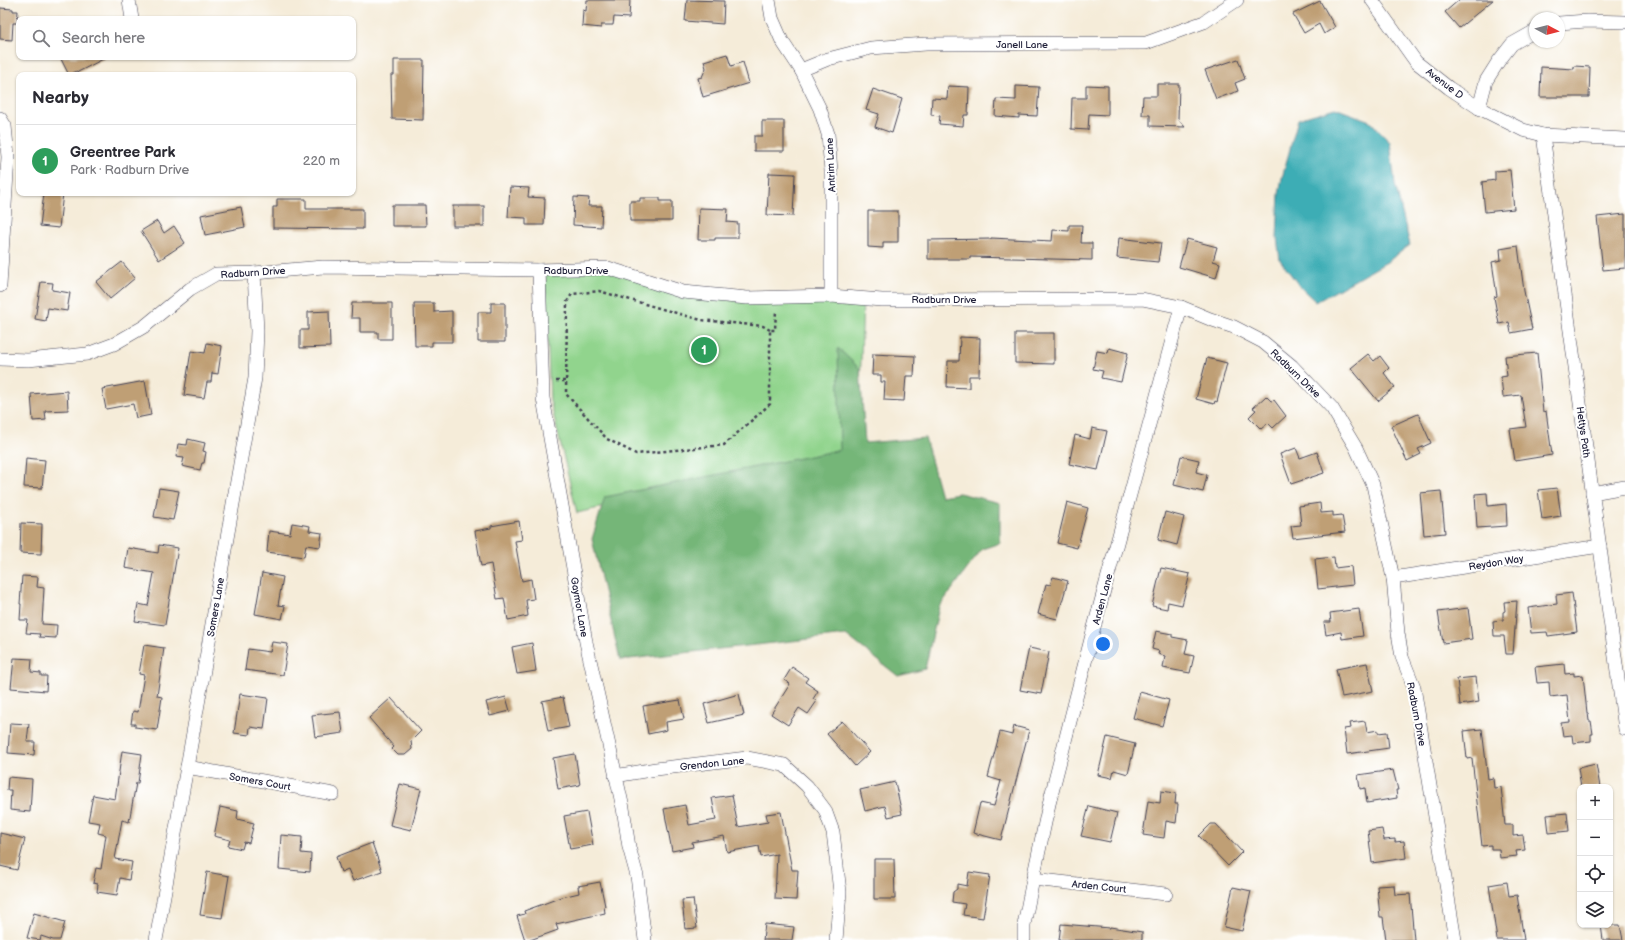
<!DOCTYPE html>
<html lang="en">
<head>
<meta charset="utf-8">
<style>
  body { margin:0; font-family:"Balsamiq Sans",sans-serif; background:#f2f2f3; color:#2b2b33 }
  .controls { position:absolute; right:12px; bottom:12px; display:grid; overflow:hidden; border-radius:8px; box-shadow:0 1px 3px #0004 }
  .controls button { width:36px; height:36px; display:grid; place-items:center; padding:0; border:0; border-bottom:1px solid #e1e1e2; background:#fff; color:#2b2b33; font:20px sans-serif }
  .compass { position:absolute; left:1529px; top:12px; width:36px; height:36px; border-radius:50%; background:#fff; box-shadow:0 1px 3px #0004; rotate:97deg }
  .you { position:absolute; left:1103px; top:644px; width:14px; height:14px; margin:-10px; border:3px solid #fff; border-radius:50%; background:#1a73e8; box-shadow:0 0 0 6px #1a73e833 }
  .badge { display:grid; place-items:center; width:26px; height:26px; border-radius:50%; background:#d93025; color:#fff; font-size:13px; font-weight:700 }
  .pin { position:absolute; translate:-50% -50%; border:2px solid #fff; box-shadow:0 1px 4px #0006 }
  .list { margin:0; padding:0; list-style:none }
  h2 { display:flex; justify-content:space-between; align-items:center; height:52px; margin:0; padding:0 16px; font-size:17px }
  h2 small { font-size:13px; font-weight:400; color:#7c7c81 }
  .list li { display:grid; grid-template-columns:26px 1fr auto; gap:12px; align-items:center; box-sizing:border-box; height:72px; padding:0 16px; border-top:1px solid #e1e1e2 }
  .list b { display:block; font-size:15px; white-space:nowrap }
  .list p { margin:0; font-size:13px; white-space:nowrap; color:#7c7c81 }
  .list em { font-size:13px; font-style:normal; color:#7c7c81 }
  .icon { flex:none; width:22px; height:22px; fill:none; stroke:currentColor; stroke-width:2; stroke-linecap:round; stroke-linejoin:round }
  .map { position:relative; flex:none; width:1625px; height:940px; overflow:hidden }
  .search { position:absolute; background:#fff; box-shadow:0 1px 3px #0004; left:16px; top:16px; width:340px; height:44px; display:flex; align-items:center; gap:10px; box-sizing:border-box; padding:0 14px; border-radius:8px; color:#7c7c81; font-size:15px }
  .panel { position:absolute; background:#fff; box-shadow:0 1px 3px #0004; left:16px; top:72px; width:340px; height:124px; border-radius:8px }
  .map>svg:first-child { display:block }
  .green { fill:#91d48d; stroke:#5a7b64 }
  .forest { fill:#74b678; stroke:#4b6c5a }
  .water { fill:#3cadb5; stroke:#2f6878 }
  .building { fill:#bf9f74 }
  .lines { fill:none; stroke-linecap:round; stroke-linejoin:round }
  .minor-casing { stroke:#424053; stroke-width:14 }
  .path { stroke:#424053; stroke-width:2.5; stroke-dasharray:3 3; stroke-linecap:butt }
  .minor { stroke:#fff; stroke-width:13 }
  .labels { text-anchor:middle; stroke-width:4; stroke-linejoin:round; paint-order:stroke }
  .street-label { font-size:10px; fill:#22223b; stroke:#fff }
</style>
</head>
<body>
<div class="map">
<svg width="1625" height="940" viewBox="0 0 1625 940">
  <rect width="100%" height="100%" fill="#fff"/>
  <filter id="ink" filterUnits="userSpaceOnUse"><feTurbulence type="fractalNoise" baseFrequency=".025" numOctaves="2"/><feDisplacementMap in="SourceGraphic" scale="8" xChannelSelector="R" yChannelSelector="G"/><feConvolveMatrix kernelMatrix="1 2 1 2 8 2 1 2 1" color-interpolation-filters="sRGB"/></filter>
  <filter id="wash" filterUnits="userSpaceOnUse"><feTurbulence type="fractalNoise" baseFrequency=".012" numOctaves="4" result="noise"/><feDisplacementMap in="SourceGraphic" scale="16" xChannelSelector="R" yChannelSelector="G"/><feGaussianBlur stdDeviation="0.9" result="paint"/><feColorMatrix in="noise" values="0 0 0 0 0 0 0 0 0 0 0 0 0 0 0 0 0 1.4 0 .05"/><feComposite in="paint" operator="in"/></filter>
  <g filter="url(#wash)">
    <rect width="100%" height="100%" fill="#f5ecd9"/>
    <!-- green -->
    <path class="green" d="M608 268 683 292 863 299 858 449 577 513 550 400 545 275Z"/>
    <!-- forest -->
    <path class="forest" d="M838 348 860 369 865 443 925 438 941 496 959 493 1000 503V543L982 549 939 607 925 669 898 676 846 635 620 660 592 539 605 497 840 450Z"/>
    <!-- water -->
    <path class="water" d="M1335 108 1370 121 1390 142 1395 184 1410 245 1387 262 1316 302 1300 287 1280 260 1277 238 1279 193 1282 178 1298 119Z"/>
    <g id="blocks">
      <!-- building -->
      <g class="building">
        <path d="M587 0H630L629 18 614 17 613 25H601V28L582 26 583 10 586 11Z"/>
        <path d="M687 0 724 1 723 24 685 21Z"/>
        <path d="M1459 0H1493L1459 28 1445 12Z"/>
        <path d="M1320 1 1335 27 1324 34 1319 24 1304 33 1293 14Z"/>
        <path d="M0 8 13 9V11H18L17 23H13L12 40 0 39Z"/>
        <path d="M727 54 731 66 743 62 749 83 703 97 698 78 702 77 706 68 704 61Z"/>
        <path d="M60 57H107L78 72 77 71 69 75Z"/>
        <path d="M1238 59 1245 79 1235 83 1238 91 1216 99 1205 70Z"/>
        <path d="M394 60H424L423 120 392 119 391 75H394Z"/>
        <path d="M1574 66 1590 67 1589 97H1540L1541 67 1574 69Z"/>
        <path d="M1157 84H1179L1178 119 1185 127 1150 126V115H1142L1143 96H1157Z"/>
        <path d="M1086 85 1108 86V115L1089 114 1088 130 1071 129 1072 98H1086Z"/>
        <path d="M948 86 969 87 968 115H964L963 126 939 124 940 116 931 115 932 98 947 99Z"/>
        <path d="M1016 86 1039 87 1037 116 1019 115V118L995 116 996 99 1016 100Z"/>
        <path d="M873 89 902 99 892 133 875 127 879 114 866 110Z"/>
        <path d="M762 121H784V151H754V136H762Z"/>
        <path d="M1510 170 1514 209 1485 212 1482 182 1495 180V171Z"/>
        <path d="M769 173 795 174 793 216 767 215Z"/>
        <path d="M510 187 529 188 528 197 545 198 544 225H526V218L508 217Z"/>
        <path d="M44 193H63L59 228 40 226Z"/>
        <path d="M574 197 589 198 588 206H602L601 227 573 225Z"/>
        <path d="M640 198H660V201H672V221H630V201H640Z"/>
        <path d="M277 199H306V209H363V229L273 228V207H277Z"/>
        <path d="M392 205H425L426 226H392Z"/>
        <rect x="453" y="206" width="31" height="20"/>
        <path d="M241 207 245 227 205 235 201 215Z"/>
        <path d="M699 208 728 209 727 222 738 223V238H715V240H698Z"/>
        <path d="M868 211H898V242H883V248L868 247Z"/>
        <path d="M1625 214V268L1603 270 1597 217Z"/>
        <path d="M157 221 164 233 174 226 185 243 159 260 141 231Z"/>
        <path d="M1069 225H1082L1081 243H1092V260L970 257V259H928V240L991 239V238L1052 241 1053 230 1069 231Z"/>
        <path d="M1119 238 1161 243 1158 262 1117 258Z"/>
        <path d="M1187 239 1217 247 1213 261 1220 263 1216 278 1179 267Z"/>
        <path d="M1518 246 1524 291 1532 329 1511 333 1509 322 1499 324 1494 297 1497 296 1492 262 1501 260 1500 249Z"/>
        <path d="M122 262 135 278 110 299 96 282Z"/>
        <path d="M41 282 53 283 52 290 70 293 67 311 48 308 46 321 35 319Z"/>
        <path d="M352 303H392V339H378V332H360V318H351Z"/>
        <path d="M414 303H434V312L452 311V342H432V346H415Z"/>
        <path d="M491 303H505V342H478V312H491Z"/>
        <path d="M329 311 330 347 300 348V330H308V312Z"/>
        <path d="M1015 333H1054V364L1015 363Z"/>
        <path d="M960 337 980 338 979 376H969V388L947 387 948 361H959Z"/>
        <path d="M207 343 222 346 218 374 212 373 211 382H207L204 398 184 395 191 351 205 353Z"/>
        <path d="M1109 348 1128 353 1121 382 1101 378 1103 371 1093 369 1097 351 1108 353Z"/>
        <path d="M1537 353 1543 412 1546 411 1552 455 1515 461 1510 429 1526 427 1521 395 1503 397 1501 377 1507 376 1505 356Z"/>
        <path d="M873 354 915 356 914 376H906L904 401 884 400 885 382H881V375H872Z"/>
        <path d="M1368 354 1374 361 1380 356 1389 368 1384 373 1395 387 1378 401 1351 368Z"/>
        <path d="M1207 358 1227 363 1217 402 1215 401 1214 404 1196 399Z"/>
        <path d="M145 381 151 415 136 418 133 404 106 409 102 389Z"/>
        <path d="M67 391 68 410 45 411 46 420 33 421 31 394Z"/>
        <path d="M1266 396 1271 401 1274 400 1286 416 1273 428 1268 423 1261 429 1249 417 1256 410 1253 408Z"/>
        <path d="M1418 414 1431 443 1418 449 1421 454 1407 461 1391 426Z"/>
        <path d="M1092 428 1107 431 1098 470 1069 464 1075 435 1090 439Z"/>
        <path d="M188 439 205 443 203 451 206 452 204 463H202L200 470 182 466 184 458 176 457 178 444 187 445Z"/>
        <path d="M1296 448 1300 458 1317 452 1324 473 1291 484 1280 454Z"/>
        <path d="M1181 456 1199 460 1196 472 1207 475 1203 492 1174 485Z"/>
        <path d="M26 458 45 460 42 488 24 487Z"/>
        <path d="M159 488 179 491 173 520 154 517Z"/>
        <path d="M1557 488 1561 516 1542 519 1538 490Z"/>
        <path d="M1441 491 1445 533 1424 535 1420 493Z"/>
        <path d="M1487 493 1488 506 1506 504 1507 526 1477 528 1475 494Z"/>
        <path d="M1067 502 1088 508 1077 548 1057 543Z"/>
        <path d="M1320 503 1321 513 1333 512V516L1342 515 1345 532 1293 538 1291 526 1301 525 1299 506Z"/>
        <path d="M1165 512 1184 517 1177 545 1158 540Z"/>
        <path d="M519 521 522 540 515 541 522 581 531 579 534 599 526 600 528 616 508 620 504 598 497 599 491 564 481 566 475 531 491 528V526Z"/>
        <path d="M21 523 42 524 41 554 20 553Z"/>
        <path d="M292 523 310 526 309 531 322 533 320 547 306 545 304 557 267 552 269 531 290 534Z"/>
        <path d="M159 545 178 548 165 625 135 621 138 604 148 606 154 573 125 568 128 548 158 553Z"/>
        <path d="M1334 557 1335 568 1351 566 1353 585 1318 589 1315 559Z"/>
        <path d="M1161 568 1190 574 1182 605 1168 602 1167 609 1152 606Z"/>
        <path d="M262 573 283 577 278 605 285 606 282 619 255 614Z"/>
        <path d="M22 576 38 577 37 587 44 588 42 624 57 625 56 638 39 637 40 634 26 633 28 620H20L21 604H20Z"/>
        <path d="M1053 577 1068 581 1057 619 1038 614 1046 584 1050 585Z"/>
        <path d="M1572 593 1577 632 1548 636 1547 632 1531 633 1528 608 1557 604 1556 595Z"/>
        <path d="M1517 601 1513 654H1506L1504 636H1494L1493 621 1503 620V612L1505 611 1504 602Z"/>
        <path d="M1468 608 1472 639 1443 643 1438 612Z"/>
        <path d="M1359 609 1363 636 1342 639 1341 632 1326 635 1324 622H1331L1330 613Z"/>
        <path d="M1156 631 1172 634V637L1188 640 1185 654 1194 656 1190 673 1163 668 1165 656 1158 654 1159 651 1152 649Z"/>
        <path d="M272 642 288 644 283 675 245 670 248 649 270 652Z"/>
        <path d="M532 643 536 671 517 674 512 647Z"/>
        <path d="M144 645 164 648 157 696 162 697 157 730 135 727V724H131L133 711 138 712 144 675 139 674Z"/>
        <path d="M1029 648 1049 652 1041 694 1020 690Z"/>
        <path d="M14 658 32 659 31 672 41 673V676H47L46 691 11 688Z"/>
        <path d="M1367 663 1373 691 1342 697 1336 669Z"/>
        <path d="M1564 664 1565 674 1574 673V676L1583 675 1587 713H1588L1589 721H1591L1593 734H1591V741L1573 743 1572 735 1563 736 1561 723 1570 722 1567 695 1550 697 1549 682 1537 683 1535 667Z"/>
        <path d="M792 667 808 678 805 682 818 691 813 699 817 701 808 714 799 708 788 725 771 714 790 684 784 680Z"/>
        <path d="M1476 677 1479 702 1460 705 1457 679Z"/>
        <path d="M1140 692 1169 700 1162 726 1133 718Z"/>
        <path d="M240 694 268 698 264 729 250 727 249 735 234 733Z"/>
        <path d="M739 694 744 715 709 723 704 704Z"/>
        <path d="M506 697 510 711 490 716 486 702Z"/>
        <path d="M563 697 569 727 548 731 542 701Z"/>
        <path d="M391 698 421 731 411 741 412 749 405 755H398L392 749 394 747 369 718Z"/>
        <path d="M680 700 684 719 666 722 667 730 648 734 643 706Z"/>
        <path d="M340 712 343 733 315 737 312 715Z"/>
        <path d="M842 721 870 752 855 766 827 734Z"/>
        <path d="M1365 721 1367 732 1378 730V733L1387 732 1389 748 1347 754 1344 729 1351 728 1350 723Z"/>
        <path d="M10 723 29 724 27 742H35L34 755 8 753Z"/>
        <path d="M1014 726 1029 730 1001 840 973 833 980 803 994 806 1001 781 988 777 1000 732 1012 735Z"/>
        <path d="M1482 729 1488 779 1493 778 1494 788 1501 787 1505 825H1513V836L1523 835 1525 850 1516 851 1517 856 1500 858 1499 849H1491V845L1482 846 1472 758 1467 759 1464 731Z"/>
        <path d="M1107 737 1135 744 1128 774 1114 770 1112 778 1098 775Z"/>
        <path d="M122 751 142 754 138 783H136L129 822 122 820 115 859 132 862 129 880 120 878 117 895 97 892 98 884 93 883 96 868 101 869 106 835 98 833 100 823 88 821 93 795 115 799Z"/>
        <path d="M575 754 580 785 558 789 553 758Z"/>
        <path d="M1596 764 1600 787H1581L1578 768Z"/>
        <path d="M1393 770 1398 790H1396L1397 798 1367 803 1365 788 1360 789 1358 775Z"/>
        <path d="M8 777 32 779 30 812 10 810 11 790H7Z"/>
        <path d="M895 782 902 814 888 817 885 806 865 811 860 790Z"/>
        <path d="M400 784 421 789 411 830 390 825Z"/>
        <path d="M1161 791 1176 793 1175 804H1178L1176 823 1166 821 1164 838 1143 835 1148 801 1160 803Z"/>
        <path d="M732 795 738 827 768 822 766 814 781 812 792 870H798L796 900 775 899 777 854 761 857 759 846 727 852 724 836 692 842 693 847 672 851 664 809 685 805 689 825 716 820 712 798Z"/>
        <path d="M1089 806 1117 813 1110 842 1081 836Z"/>
        <path d="M220 807 238 811 237 819 254 823 249 843 244 842 242 849 228 846 230 840 214 836Z"/>
        <path d="M587 812 593 845 570 849 564 816Z"/>
        <path d="M1567 813 1569 831 1549 833 1547 815Z"/>
        <path d="M1211 824H1216L1242 852 1228 866 1199 836Z"/>
        <path d="M1382 829 1384 840 1395 839V842L1404 841 1406 858 1372 863 1368 831Z"/>
        <path d="M0 833 25 839 17 870 0 866Z"/>
        <path d="M281 835 302 837 301 853 311 854 310 872 279 869Z"/>
        <path d="M372 843 382 871 353 881 348 869 341 872 336 857Z"/>
        <path d="M874 859H894L895 899H874Z"/>
        <path d="M207 872 229 876 222 918 200 915Z"/>
        <path d="M969 872 990 875 983 918 963 915 965 904 952 902 953 892 957 889V884L967 886Z"/>
        <path d="M600 882 605 906H604L605 913 556 924 558 930 530 940H525L517 916 525 914 524 911 562 897 579 893 578 886Z"/>
        <path d="M1507 882 1509 896 1517 895 1524 940H1497L1489 885Z"/>
        <path d="M1394 885 1395 895 1410 894 1414 940H1386L1383 917H1380L1377 886Z"/>
        <path d="M1233 887 1251 891 1242 931 1224 927Z"/>
        <path d="M693 899 697 928 685 929 682 900Z"/>
        <path d="M34 913 65 922 60 940H53L41 936 40 940 27 938Z"/>
        <path d="M765 924 794 927 792 940H763Z"/>
        <path d="M1061 924 1110 928V927L1142 932V940H1059Z"/>
        <path d="M1601 925H1620L1623 940H1603Z"/>
      </g>
    </g>
  </g>
  <g filter="url(#ink)">
    <use href="#blocks" fill-opacity="0" stroke="#424053" stroke-width="1"/>
    <g class="lines">
      <!-- minor casing -->
      <g class="minor-casing">
        <g id="minor">
          <path d="M129 0 132 19"/>
          <path d="M769 0 772 18 782 41 801 70 820 109 828 134 831 171V296"/>
          <path d="M1372 0 1416 62 1449 88 1479 108 1523 130 1543 135 1625 139"/>
          <path d="M1559 23 1587 21 1625 22"/>
          <path d="M801 70 828 59 871 48 926 44 1146 43 1204 22 1237 0"/>
          <path d="M1479 108 1486 81 1498 62 1512 44 1535 31"/>
          <path d="M0 118 5 126 8 157 0 286"/>
          <path d="M1543 135 1625 729"/>
          <path d="M539 270 543 398 586 642 623 808 629 847 637 876 645 940"/>
          <path d="M0 359 28 360 87 354 114 344 145 326 190 289 216 274 254 273 323 267 539 270 608 268 683 292 747 298 831 296 882 300 1142 299 1181 307 1210 319 1234 327 1263 342 1292 366 1332 408 1356 448 1373 485 1393 578 1398 633 1402 657 1414 687 1455 940"/>
          <path d="M1592 493 1625 487"/>
          <path d="M1393 578 1600 546"/>
          <path d="M187 767 333 794"/>
          <path d="M615 776 656 769 747 758 784 765 807 786 825 810 833 832 840 892 836 940"/>
          <path d="M1033 879 1166 894"/>
          <path d="M156 940 187 767 255 378 257 331 254 273"/>
          <path d="M1024 940V925L1033 879 1049 804 1093 631 1181 307"/>
        </g>
      </g>
      <!-- path -->
      <g class="path">
        <path d="M770 330 763 326 701 320 599 291 572 294 567 302 566 394 607 439 636 454 724 445 770 404V330H775L776 310"/>
        <path d="M556 381H566"/>
      </g>
      <!-- minor -->
      <use href="#minor" class="minor"/>
    </g>
  </g>
  <g class="labels">
    <!-- street labels -->
    <g class="street-label">
      <text x="1022" y="48">Janell Lane</text>
      <text transform="translate(1445 83) rotate(37)" y="4">Avenue D</text>
      <text transform="translate(830 165) rotate(-93)" y="4">Antrim Lane</text>
      <text x="576" y="274">Radburn Drive</text>
      <text transform="translate(253 272) rotate(-4)" y="4">Radburn Drive</text>
      <text x="944" y="303">Radburn Drive</text>
      <text transform="translate(1296 373) rotate(44)" y="4">Radburn Drive</text>
      <text transform="translate(1584 432) rotate(82)" y="4">Hettys Path</text>
      <text transform="translate(1496 562) rotate(-9)" y="4">Reydon Way</text>
      <text transform="translate(1102 599) rotate(-75)" y="4">Arden Lane</text>
      <text transform="translate(215 607) rotate(-80)" y="4">Somers Lane</text>
      <text transform="translate(580 607) rotate(80)" y="4">Gaymor Lane</text>
      <text transform="translate(1417 714) rotate(79)" y="4">Radburn Drive</text>
      <text transform="translate(712 763) rotate(-6)" y="4">Grendon Lane</text>
      <text transform="translate(260 781) rotate(10)" y="4">Somers Court</text>
      <text transform="translate(1099 886) rotate(6)" y="4">Arden Court</text>
    </g>
  </g>
</svg>
<div class="controls">
<button>+</button>
<button>−</button>
<button><svg class="icon" aria-label="locate" viewBox="0 0 24 24"><circle cx="12" cy="12" r="6"/><path d="M12 2v4M12 18v4M2 12h4M18 12h4"/></svg></button>
<button><svg class="icon" aria-label="layers" viewBox="0 0 24 24"><path d="M12 4l9 5-9 5-9-5zM3 14l9 5 9-5"/></svg></button>
</div>
<svg class="compass" viewBox="-18 -18 36 36"><path d="M0-13l5 13h-10z" fill="#e53935"/><path d="M0 13l5-13h-10z" fill="#7c7c81"/></svg>
<div class="you"></div>
<div class="pin badge" style="left:704px;top:350px;background:#2e9e5b">1</div>
<div class="search"><svg class="icon" aria-label="search" viewBox="0 0 24 24"><circle cx="10" cy="10" r="6"/><path d="M15 15l6 6"/></svg>Search here</div>
<section class="panel">
<h2>Nearby<small></small></h2>
<ul class="list">
<li><span class="badge" style="background:#2e9e5b">1</span><div><b>Greentree Park</b><p>Park · Radburn Drive</p></div><em>220 m</em></li>
</ul>
</section>
</div>
</body>
</html>
